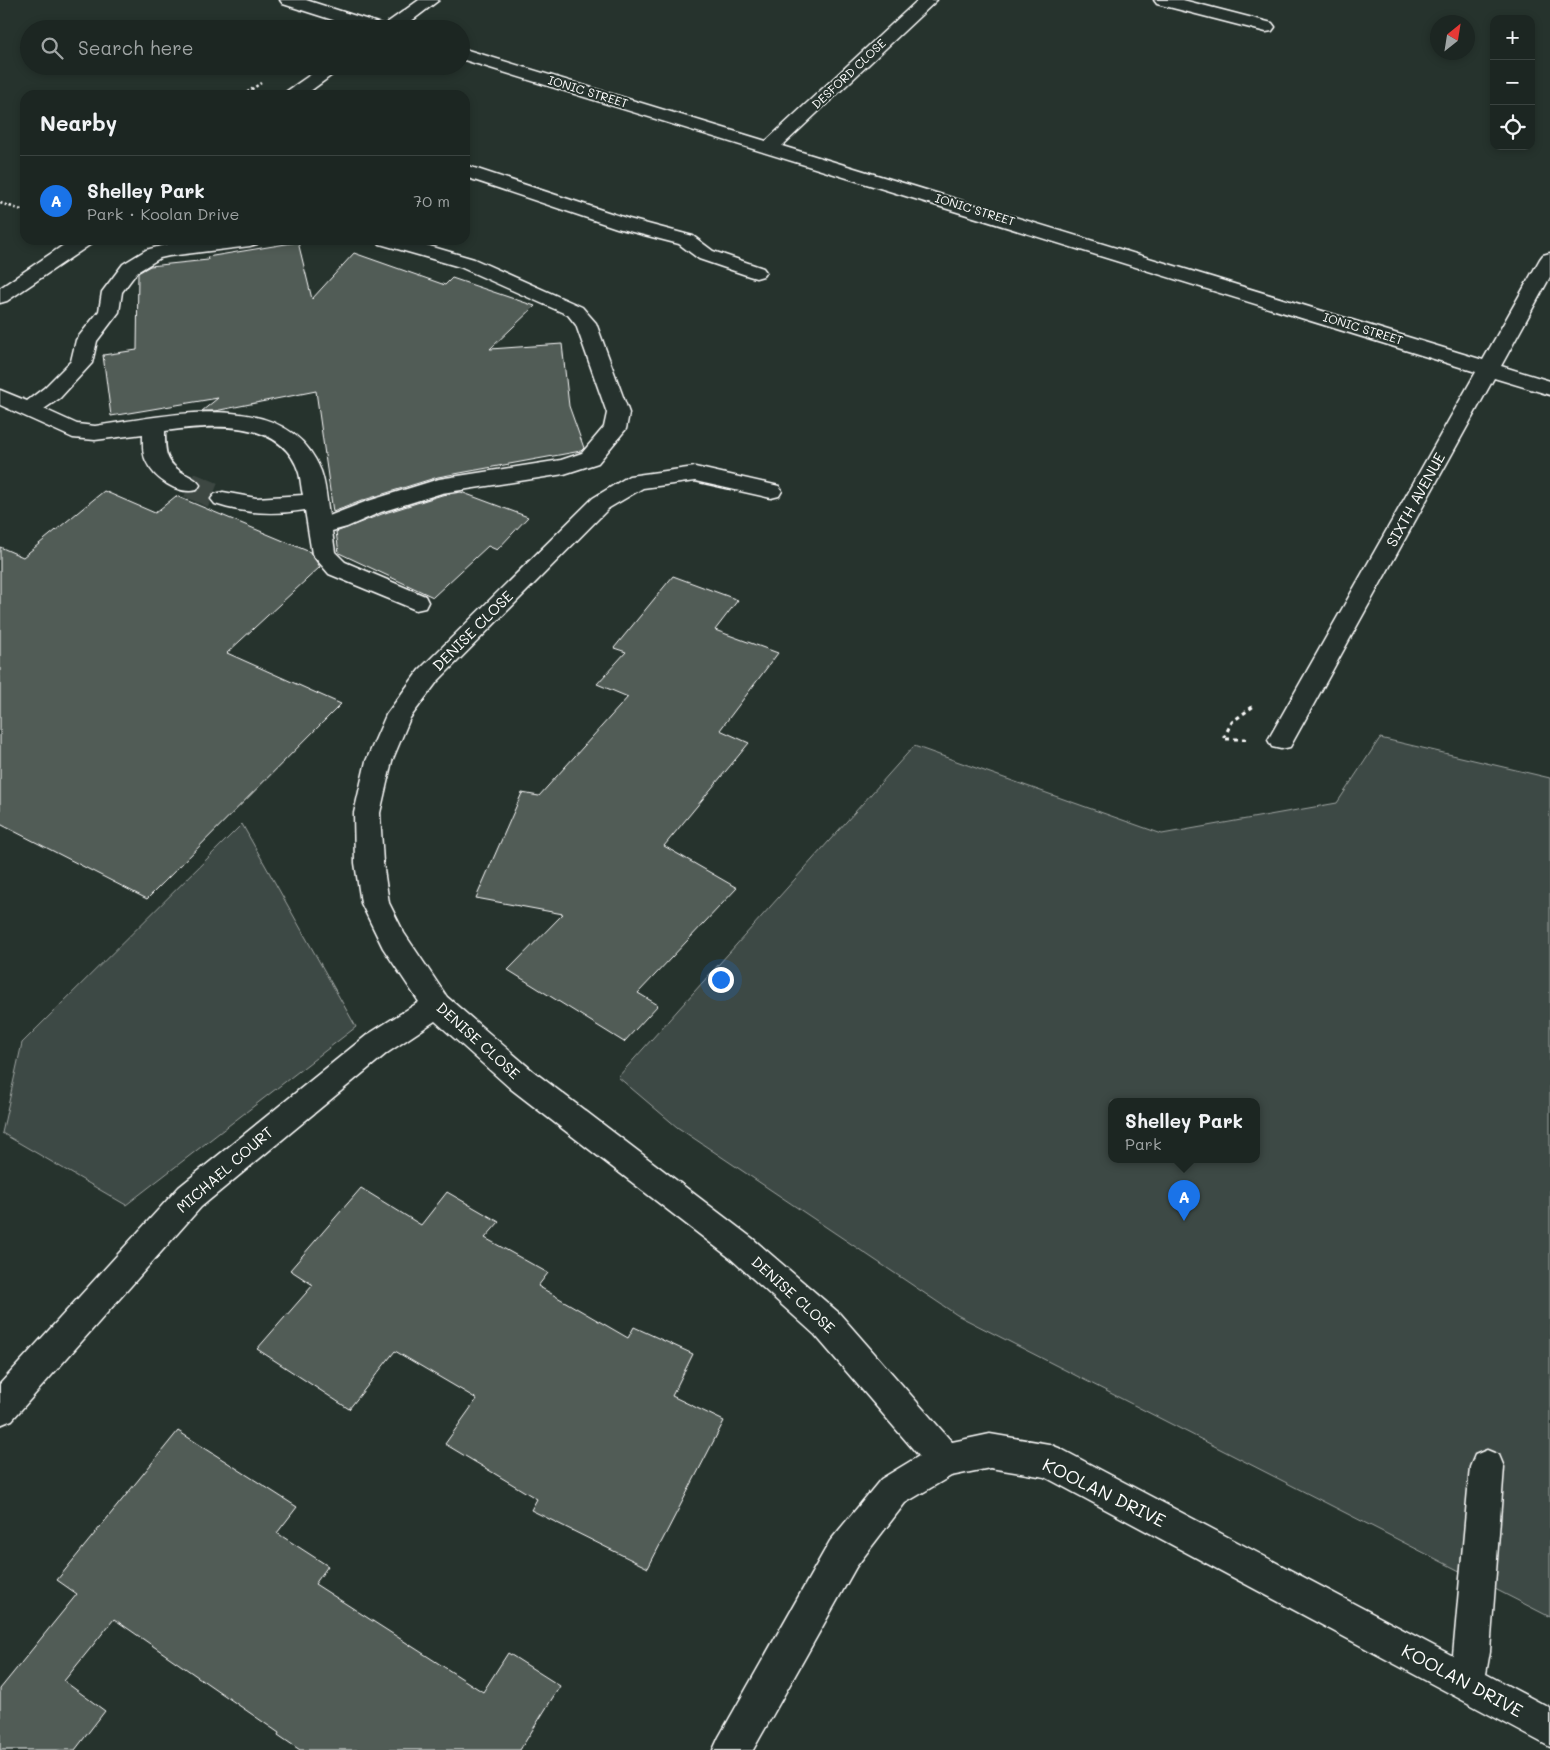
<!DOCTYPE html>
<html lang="en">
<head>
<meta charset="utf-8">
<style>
  body { margin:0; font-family:Mali,sans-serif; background:#29322f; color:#f1f3f6 }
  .controls { position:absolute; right:15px; top:15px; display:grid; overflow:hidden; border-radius:10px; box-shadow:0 2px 8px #0003 }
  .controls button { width:45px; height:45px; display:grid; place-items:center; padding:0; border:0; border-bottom:1px solid #3a4340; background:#1c2622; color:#f1f3f6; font:25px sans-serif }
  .compass { position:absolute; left:1430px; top:15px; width:45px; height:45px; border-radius:50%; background:#1c2622; box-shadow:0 2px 8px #0003; rotate:30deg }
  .you { position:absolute; left:720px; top:979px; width:18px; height:18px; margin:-12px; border:4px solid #fff; border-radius:50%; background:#1a73e8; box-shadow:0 0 0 8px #1a73e833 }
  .badge { display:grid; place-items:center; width:32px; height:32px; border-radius:50%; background:#1a73e8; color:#fff; font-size:16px; font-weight:700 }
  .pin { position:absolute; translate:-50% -41px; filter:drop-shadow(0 1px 2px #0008) }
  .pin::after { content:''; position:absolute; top:26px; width:18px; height:15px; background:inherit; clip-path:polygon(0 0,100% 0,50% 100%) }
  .popup { position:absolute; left:1108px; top:1098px; width:152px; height:65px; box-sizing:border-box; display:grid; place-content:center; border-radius:10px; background:#1c2622; filter:drop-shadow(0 1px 4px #0005); font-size:16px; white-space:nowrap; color:#a0a5a5 }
  .popup b { font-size:19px; color:#f1f3f6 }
  .popup::after { content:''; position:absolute; left:50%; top:100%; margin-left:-10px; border:10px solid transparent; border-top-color:#1c2622 }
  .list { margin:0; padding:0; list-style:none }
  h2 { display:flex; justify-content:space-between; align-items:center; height:65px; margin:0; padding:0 20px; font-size:21px }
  h2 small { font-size:16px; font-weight:400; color:#a0a5a5 }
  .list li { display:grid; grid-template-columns:32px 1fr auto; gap:15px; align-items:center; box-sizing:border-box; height:90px; padding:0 20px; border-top:1px solid #3a4340 }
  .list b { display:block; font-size:19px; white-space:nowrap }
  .list p { margin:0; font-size:16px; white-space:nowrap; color:#a0a5a5 }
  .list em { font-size:16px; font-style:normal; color:#a0a5a5 }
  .icon { flex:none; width:28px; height:28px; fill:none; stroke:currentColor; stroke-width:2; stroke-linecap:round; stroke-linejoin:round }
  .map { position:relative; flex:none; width:1550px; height:1750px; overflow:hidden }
  .search { position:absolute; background:#1c2622; box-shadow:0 2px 8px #0003; left:20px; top:20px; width:450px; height:55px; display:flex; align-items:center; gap:12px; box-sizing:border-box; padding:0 18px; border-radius:28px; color:#a0a5a5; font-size:19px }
  .panel { position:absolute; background:#1c2622; box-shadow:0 2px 8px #0003; left:20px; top:90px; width:450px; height:155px; border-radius:15px }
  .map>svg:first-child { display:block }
  .green { fill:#3e4944; stroke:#9ea4a2; fill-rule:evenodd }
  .building { fill:#515c57; stroke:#fff }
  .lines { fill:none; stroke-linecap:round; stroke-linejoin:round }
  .minor-tunnel { stroke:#3c4742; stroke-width:26; stroke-dasharray:26 12; stroke-linecap:butt }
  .minor-casing { stroke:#fff; stroke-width:3 }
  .path-far1 { stroke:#fff; stroke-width:2.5; stroke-dasharray:2.5 2.5; stroke-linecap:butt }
  .path { stroke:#fff; stroke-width:3; stroke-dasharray:4 4; stroke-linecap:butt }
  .minor { fill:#26332d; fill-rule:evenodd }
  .labels { text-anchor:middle; stroke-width:4; stroke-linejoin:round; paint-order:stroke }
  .far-street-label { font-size:12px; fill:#fff; stroke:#26332d }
  .street-label { font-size:15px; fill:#fff; stroke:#26332d }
  .near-street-label { font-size:18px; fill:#fff; stroke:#26332d }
</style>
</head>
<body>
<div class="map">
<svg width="1550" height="1750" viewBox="0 0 1550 1750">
  <rect width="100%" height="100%" fill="#26332d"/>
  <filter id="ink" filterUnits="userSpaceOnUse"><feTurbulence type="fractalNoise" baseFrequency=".02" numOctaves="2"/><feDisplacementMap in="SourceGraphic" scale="10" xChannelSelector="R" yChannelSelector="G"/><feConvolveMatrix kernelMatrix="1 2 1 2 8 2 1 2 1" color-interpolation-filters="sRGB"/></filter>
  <g filter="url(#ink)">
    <!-- green -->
    <g class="green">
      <path d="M1380 738 1550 778V1617L957 1315 677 1127 618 1077 914 746 1162 834 1337 803ZM1112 1102H1256V1160H1112Z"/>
      <path d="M242 824 356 1027 126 1205 2 1133 22 1043Z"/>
    </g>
    <!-- building -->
    <g class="building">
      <path d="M298 242 312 299 354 253 445 285 452 278 535 306 490 349 562 344 569 406 584 448 581 451 438 477 364 500 333 512 316 391 215 411H202L218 398 111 416 103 355 137 350 138 273 150 266 208 260 207 257Z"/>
      <path d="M104 491 155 513 176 496 310 552 320 567 227 653 341 704 147 899 0 824V547L23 557Z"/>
      <path d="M461 492 528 517 497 550 488 546 433 597 339 553 336 532 382 514 442 495Z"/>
      <path d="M673 576 738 600 715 630 778 653 720 730 749 743 664 846 737 888 638 993 658 1005 624 1042 508 970 563 914 476 898 522 793 539 796 628 697 597 684 626 652 614 648Z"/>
      <path d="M361 1188 421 1225 447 1192 499 1222 485 1238 548 1273 538 1286 628 1338 634 1327 693 1354 672 1396 724 1421 648 1568 531 1510 537 1499 445 1444 477 1399 395 1351 349 1409 257 1349 313 1285 290 1270Z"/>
      <path d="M178 1431 297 1507 277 1533 328 1566 315 1584 483 1692 508 1653 560 1686 520 1750H300L278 1735 279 1733 114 1619 64 1681 105 1711 75 1750H0V1689L77 1594 57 1580Z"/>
    </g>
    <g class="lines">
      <!-- minor-tunnel -->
      <path class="minor-tunnel" d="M189 485 223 499"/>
      <!-- minor casing -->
      <g class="minor-casing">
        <g id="minor">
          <path d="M280 0H306L384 25 419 0H439L401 29H361L283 4Z"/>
          <path d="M918 0H937L782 146 1483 360 1540 259 1543 255 1550 253V277L1501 366 1550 381V395L1494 378 1290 747 1281 749 1272 747 1268 740 1476 372 461 59V48L766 141Z"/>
          <path d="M1154 0H1183L1272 23 1275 27 1272 31 1266 32 1157 4Z"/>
          <path d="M323 66H344L305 95H284L287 91Z"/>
          <path d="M465 165 629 219 693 236 713 251 763 268 766 272 763 276 756 278 749 276 699 259 679 244 617 228 465 177Z"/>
          <path d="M71 240H94L91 244 7 301 0 303V288Z"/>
          <path d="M201 240H260L257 244 250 246 169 256 160 258 137 272 122 292 119 312 97 341 92 363 60 398 44 409 77 424 95 426C165 417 287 384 321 471 326 485 327 502 329 516L365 502 439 479 561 460 582 453 604 427 607 413 576 325 568 315 460 267 380 244 377 240H409L474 259 582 307 596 323 629 413 626 429 598 463 564 474 442 493 381 512 347 527 332 531 335 552 345 562 425 596 428 602 425 608 416 610 329 574 312 554 305 510C274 515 245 514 215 504L211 499 215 494 223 492 256 498 303 495C301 488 301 480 299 473 282 417 209 425 165 431 165 452 165 463 185 474 191 477 196 479 200 485L197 490C178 495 154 479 146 461 142 453 143 443 143 434L95 440 73 438 0 405V390L27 401 44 388 71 361 76 340 99 311 102 292 123 264 146 250 168 244Z"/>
          <path d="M695 467 779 486 782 491 779 496 771 498 695 481 643 488 609 508 437 682 410 718 392 761 380 813 383 863 389 903 404 933 447 997 533 1071 752 1238 839 1313 952 1442 990 1434 1049 1444 1061 1449 1453 1656 1470 1467 1475 1455 1487 1450 1499 1455 1504 1467 1490 1651 1486 1674 1550 1708V1747L1045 1477 990 1468 951 1476 905 1503 856 1567 753 1750H713L719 1737 830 1541 881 1479 919 1456 815 1335 730 1258 511 1089 435 1021 387 1053 201 1207 12 1420 0 1425V1384L179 1187 367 1035 419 1002 383 948 361 903 355 863 354 813 366 761 386 715 419 670 593 498 629 476Z"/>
        </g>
      </g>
      <!-- path-far1 -->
      <g class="path-far1">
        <path d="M243 95 261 83"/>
        <path d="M0 203 25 211"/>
      </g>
      <!-- path -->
      <path class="path" d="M1246 739H1223L1232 722 1255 705"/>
      <!-- minor -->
      <use href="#minor" class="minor"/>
    </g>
  </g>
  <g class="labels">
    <!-- far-street labels -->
    <g class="far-street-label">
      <text transform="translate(849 74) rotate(-43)" y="4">DESFORD CLOSE</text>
      <text transform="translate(588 92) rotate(17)" y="4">IONIC STREET</text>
      <text transform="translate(975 210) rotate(17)" y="4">IONIC STREET</text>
      <text transform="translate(1363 329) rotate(17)" y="4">IONIC STREET</text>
    </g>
    <!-- street labels -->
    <g class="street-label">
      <text transform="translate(1416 500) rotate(-61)" y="5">SIXTH AVENUE</text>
      <text transform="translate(473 631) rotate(-45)" y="5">DENISE CLOSE</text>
      <text transform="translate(478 1041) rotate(42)" y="5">DENISE CLOSE</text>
      <text transform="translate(225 1170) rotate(-41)" y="5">MICHAEL COURT</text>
      <text transform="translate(793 1295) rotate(42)" y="5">DENISE CLOSE</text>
    </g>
    <!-- near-street labels -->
    <g class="near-street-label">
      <text transform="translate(1104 1493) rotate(26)" y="6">KOOLAN DRIVE</text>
      <text transform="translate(1462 1681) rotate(28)" y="6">KOOLAN DRIVE</text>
    </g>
  </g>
</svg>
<div class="controls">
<button>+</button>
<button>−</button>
<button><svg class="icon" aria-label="locate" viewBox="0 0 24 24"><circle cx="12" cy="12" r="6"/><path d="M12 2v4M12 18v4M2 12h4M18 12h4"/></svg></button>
</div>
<svg class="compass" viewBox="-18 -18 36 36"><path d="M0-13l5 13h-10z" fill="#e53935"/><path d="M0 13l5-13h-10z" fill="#a0a5a5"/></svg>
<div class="you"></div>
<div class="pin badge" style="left:1184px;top:1221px">A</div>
<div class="popup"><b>Shelley Park</b>Park</div>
<div class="search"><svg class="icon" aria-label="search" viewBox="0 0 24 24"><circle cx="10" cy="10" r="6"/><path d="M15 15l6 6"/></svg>Search here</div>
<section class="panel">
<h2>Nearby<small></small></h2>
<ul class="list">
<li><span class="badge">A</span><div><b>Shelley Park</b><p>Park · Koolan Drive</p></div><em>70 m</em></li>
</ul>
</section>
</div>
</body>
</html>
